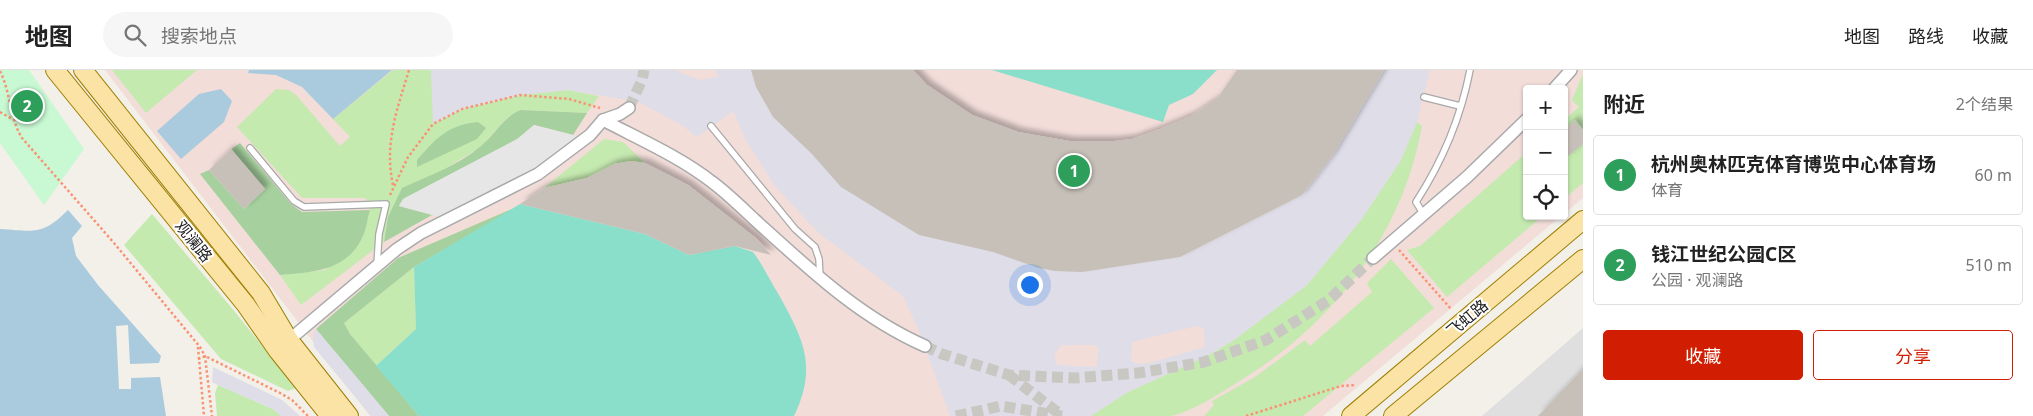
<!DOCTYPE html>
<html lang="zh">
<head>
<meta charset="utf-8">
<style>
  body { margin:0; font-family:"Noto Sans","Noto Sans SC",sans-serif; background:#f6f6f6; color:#222 }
  .controls { position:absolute; right:15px; top:15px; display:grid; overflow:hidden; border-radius:5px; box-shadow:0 1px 4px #0004 }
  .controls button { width:45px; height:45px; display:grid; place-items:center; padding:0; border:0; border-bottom:1px solid #e0e0e0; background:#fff; color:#222; font:25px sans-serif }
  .you { position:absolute; left:1029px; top:214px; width:18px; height:18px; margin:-12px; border:4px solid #fff; border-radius:50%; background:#1a73e8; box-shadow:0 0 0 8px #1a73e833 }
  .badge { display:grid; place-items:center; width:32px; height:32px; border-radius:50%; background:#d11e02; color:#fff; font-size:16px; font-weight:700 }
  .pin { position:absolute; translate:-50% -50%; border:2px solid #fff; box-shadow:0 1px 5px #0006 }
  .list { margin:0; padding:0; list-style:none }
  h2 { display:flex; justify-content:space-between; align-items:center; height:65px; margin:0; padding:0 20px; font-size:21px }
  h2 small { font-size:16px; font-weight:400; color:#767676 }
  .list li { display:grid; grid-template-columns:32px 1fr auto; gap:15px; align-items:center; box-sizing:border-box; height:80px; margin:0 10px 10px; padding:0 10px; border:1px solid #e0e0e0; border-radius:5px }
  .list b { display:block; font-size:19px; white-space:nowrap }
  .list p { margin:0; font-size:16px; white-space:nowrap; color:#767676 }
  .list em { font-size:16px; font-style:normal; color:#767676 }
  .actions { display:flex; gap:10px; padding:15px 20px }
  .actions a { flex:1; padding:11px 0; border:1px solid #d11e02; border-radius:5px; text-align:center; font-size:18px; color:#d11e02 }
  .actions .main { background:#d11e02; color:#fff }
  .icon { flex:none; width:28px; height:28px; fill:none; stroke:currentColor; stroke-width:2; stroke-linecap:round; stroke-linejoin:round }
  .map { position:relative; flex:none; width:1583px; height:346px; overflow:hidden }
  header { display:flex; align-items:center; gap:30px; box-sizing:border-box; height:70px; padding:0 25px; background:#fff; border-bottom:1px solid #e0e0e0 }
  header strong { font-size:24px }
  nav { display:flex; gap:28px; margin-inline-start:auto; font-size:18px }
  .search { width:350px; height:45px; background:#f6f6f6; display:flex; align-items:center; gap:12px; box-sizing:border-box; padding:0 18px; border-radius:28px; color:#767676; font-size:19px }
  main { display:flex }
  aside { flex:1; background:#fff }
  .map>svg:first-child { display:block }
  .residential { fill:#e0dfdf }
  .commercial { fill:#f2ddd9 }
  .grass { fill:#c5eab0 }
  .forest { fill:#a6d09e }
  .park { fill:#c8f9d3 }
  .pitch { fill:#89dfc9 }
  .parking { fill:#e6e6e6 }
  .plaza { fill:#dedde8; fill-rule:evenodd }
  .water { fill:#aacbde }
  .building { fill:#c7c0b8; filter:url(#shadow) }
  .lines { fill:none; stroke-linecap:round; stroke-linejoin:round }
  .minor-tunnel { stroke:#c8c7c1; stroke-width:11; stroke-dasharray:11 5.5; stroke-linecap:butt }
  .service-casing { stroke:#a9a9a9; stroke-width:8 }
  .minor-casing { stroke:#a9a9a9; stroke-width:14 }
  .primary-casing { stroke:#9e7f02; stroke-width:20 }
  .path { stroke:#f99373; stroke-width:2.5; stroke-dasharray:2.5 2.5; stroke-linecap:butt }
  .service { stroke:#fff; stroke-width:5.5 }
  .minor { stroke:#fff; stroke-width:11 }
  .primary { stroke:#fbe2a5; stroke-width:18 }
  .labels { text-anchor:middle; stroke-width:4; stroke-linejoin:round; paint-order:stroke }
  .street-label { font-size:16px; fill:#222; stroke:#fff }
</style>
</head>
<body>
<header>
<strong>地图</strong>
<div class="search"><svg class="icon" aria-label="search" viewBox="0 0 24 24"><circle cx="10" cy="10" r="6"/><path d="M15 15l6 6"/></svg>搜索地点</div>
<nav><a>地图</a><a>路线</a><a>收藏</a></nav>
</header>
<main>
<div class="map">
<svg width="1583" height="346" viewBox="0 0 1583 346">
  <defs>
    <filter id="shadow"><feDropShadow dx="4.5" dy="-4.5" stdDeviation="2.5" flood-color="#0004"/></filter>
  </defs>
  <rect width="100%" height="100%" fill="#f2f0e9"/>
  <!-- residential -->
  <path class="residential" d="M1583 258V346H1482Z"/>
  <!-- commercial -->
  <path class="commercial" d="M105 0H1583V128L1564 144V19H1527V146H1561L1323 346H370Z"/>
  <!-- grass -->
  <g class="grass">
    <path d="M112 0H197L146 43Z"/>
    <path d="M393 0H431L434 53 462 39 520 25 568 20 599 26 587 43 522 40 515 43 506 49 481 77 446 98 388 147 384 172 301 235 280 205 325 200 362 169 370 140 366 128H302L237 57 276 19 289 20 296 25 340 76 350 67 333 49Z"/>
    <path d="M1583 4V113L1564 129V50L1579 37 1572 30Z"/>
    <path d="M1417 52 1422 56C1402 168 1330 257 1235 314 1216 326 1193 341 1171 346 1152 346 1112 346 1091 346L1126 323 1209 285 1234 270 1307 215 1361 150 1401 90Z"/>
    <path d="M604 69 623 72 645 93C614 89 612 100 586 108 573 113 558 115 544 118Z"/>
    <path d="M1527 82V146H1543L1447 227 1407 180 1420 176Z"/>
    <path d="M152 144 231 237 296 318 288 321 221 289 124 175Z"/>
    <path d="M1391 189 1434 238 1303 346H1204L1214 335 1212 331 1255 307 1305 270 1310 276 1372 222 1367 213Z"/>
    <path d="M414 197 416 259 376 296 350 264 344 253Z"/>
    <path d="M218 315 273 339 281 346H217L215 323Z"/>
  </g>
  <!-- forest -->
  <g class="forest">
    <path d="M521 40 587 43 573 65 534 55 518 69 403 129 399 136 432 145 384 172 388 147 402 118C428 106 459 95 481 76 496 64 503 47 521 40Z"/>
    <path d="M478 52 486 58 477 69 417 97V90C436 68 448 55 478 52Z"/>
    <path d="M240 73 291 134 302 142 370 140C367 150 366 162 361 170 344 202 311 202 280 205L200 104 209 100 244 139 265 119 231 79Z"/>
    <path d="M519 136 414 197 344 253 350 264 419 346H389L316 259 398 188Z"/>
  </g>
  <!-- park -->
  <path class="park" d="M0 0H29L84 79 44 135 0 73Z"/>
  <!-- pitch -->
  <g class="pitch">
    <path d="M992 0H1217L1193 24 1169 35 1163 52Z"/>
    <path d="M520 134 645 164 689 185 735 176 753 182C763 195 770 211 779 225 803 269 818 296 794 346H419L376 296 416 259 414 197Z"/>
  </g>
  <!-- parking -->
  <path class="parking" d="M534 55 585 68 448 149 399 136 403 129 517 69Z"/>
  <!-- plaza -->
  <g class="plaza">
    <path d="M431 0H674L700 10 718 7 716 0H751L756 17 773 47 1126 195 1180 187 1302 125 1333 85 1382 0H1430L1417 52 1401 90 1361 150 1307 215 1234 270 1209 285 1126 323 1091 346H950L919 261 903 226 820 164 800 143 774 115 747 72 733 41 697 67 680 54 639 32 568 20 520 25 462 39 433 54ZM1197 256 1204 259 1205 277 1150 293 1137 294 1131 291 1132 272ZM1061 275H1094L1098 277 1097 296 1094 297 1058 295 1055 292V284Z"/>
    <path d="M316 259 389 346H371L314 277 313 268Z"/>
    <path d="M213 297 282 330 300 346H281L273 339 218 315 212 312Z"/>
  </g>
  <!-- water -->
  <g class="water">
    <path d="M249 0H392L333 49 302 17 276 5 248 3Z"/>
    <path d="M221 19 232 31 224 52 181 89 157 61 199 24Z"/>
    <path d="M68 140 82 156 72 168 76 186 98 215 161 286 159 293 130 294 128 255 116 256 119 319H131V308L160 307 166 346H0V159C34 161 42 166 68 140Z"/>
  </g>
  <!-- building -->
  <g class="building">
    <path d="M751 0H913L927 15 972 45 1018 62 1069 71H1115L1132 69 1160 59 1191 46 1217 29 1237 0H1384L1333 85 1302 125 1180 187 1082 202 1055 201 1039 198 993 182 919 165 841 117 811 83 773 47 756 17Z"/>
    <path d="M1575 50 1583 60V74L1564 89V59Z"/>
    <path d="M231 79 265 119 244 139 209 100Z"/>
    <path d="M631 91 645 93 688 115 757 169 771 185 735 176 689 185 645 164 520 134 544 118 587 108 614 94Z"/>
    <path d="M1583 299V346H1538Z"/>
  </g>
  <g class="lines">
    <!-- minor-tunnel -->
    <g class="minor-tunnel">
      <path d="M629 38 642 10 644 0"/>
      <path d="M925 276 942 284 1009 305 1075 308 1138 303 1204 292 1266 270 1329 230 1373 188"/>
      <path d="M1009 305 1061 345"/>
      <path d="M956 346 1001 336 1062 346"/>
    </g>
    <!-- service casing -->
    <g class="service-casing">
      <g id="service">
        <path d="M1424 27 1460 36"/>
        <path d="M711 56 795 159 815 177 819 189 820 208"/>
        <path d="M250 78 294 131 304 137 386 134 379 164 377 195"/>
        <path d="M1424 145 1416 132C1442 92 1461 47 1470 0"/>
      </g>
    </g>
    <!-- minor casing -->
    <g class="minor-casing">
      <g id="minor">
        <path d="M1554 19 1571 0"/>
        <path d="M603 50C639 69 680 87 712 112 727 123 741 137 755 150 808 198 859 247 925 276"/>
        <path d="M1373 188 1467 107 1527 49"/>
        <path d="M289 270 397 179 421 163 538 104 590 65 603 50 620 44 629 38"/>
      </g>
    </g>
    <!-- primary casing -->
    <g class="primary-casing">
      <g id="primary">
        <path d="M55 0 246 235 278 281 330 346"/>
        <path d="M83 0 261 223 289 270 349 346"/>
        <path d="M1351 346 1583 150"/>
        <path d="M1393 346 1583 189"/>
      </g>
    </g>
    <!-- path -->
    <g class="path">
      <path d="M0 1C11 23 9 47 22 68L114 173 200 277 205 286 212 346"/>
      <path d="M0 42 12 49"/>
      <path d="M393 115C384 73 397 40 409 0"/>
      <path d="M390 125 408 87 433 54 462 39 520 25 569 29 600 38"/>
      <path d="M1399 180 1451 239"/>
      <path d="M198 277 204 346"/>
      <path d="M198 289 205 286 280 323 292 330 308 346"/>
      <path d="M1246 346 1341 316 1356 315"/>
    </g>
    <!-- service -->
    <use href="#service" class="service"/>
    <!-- minor -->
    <use href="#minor" class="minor"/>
    <!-- primary -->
    <use href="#primary" class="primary"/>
  </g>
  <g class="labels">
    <!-- street labels -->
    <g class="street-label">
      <text transform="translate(194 171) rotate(51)" y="6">观澜路</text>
      <text transform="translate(1467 248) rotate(-40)" y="6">飞虹路</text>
    </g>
  </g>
</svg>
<div class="controls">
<button>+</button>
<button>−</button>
<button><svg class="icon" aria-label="locate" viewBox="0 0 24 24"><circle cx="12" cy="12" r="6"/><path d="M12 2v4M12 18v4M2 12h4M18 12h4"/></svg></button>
</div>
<div class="you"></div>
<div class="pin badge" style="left:1074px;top:101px;background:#2e9e5b">1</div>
<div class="pin badge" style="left:27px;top:36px;background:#2e9e5b">2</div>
</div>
<aside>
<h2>附近<small>2个结果</small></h2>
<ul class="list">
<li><span class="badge" style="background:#2e9e5b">1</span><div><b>杭州奥林匹克体育博览中心体育场</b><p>体育</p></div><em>60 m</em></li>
<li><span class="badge" style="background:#2e9e5b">2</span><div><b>钱江世纪公园C区</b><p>公园 · 观澜路</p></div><em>510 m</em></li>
</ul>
<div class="actions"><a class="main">收藏</a><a>分享</a></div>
</aside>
</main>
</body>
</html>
